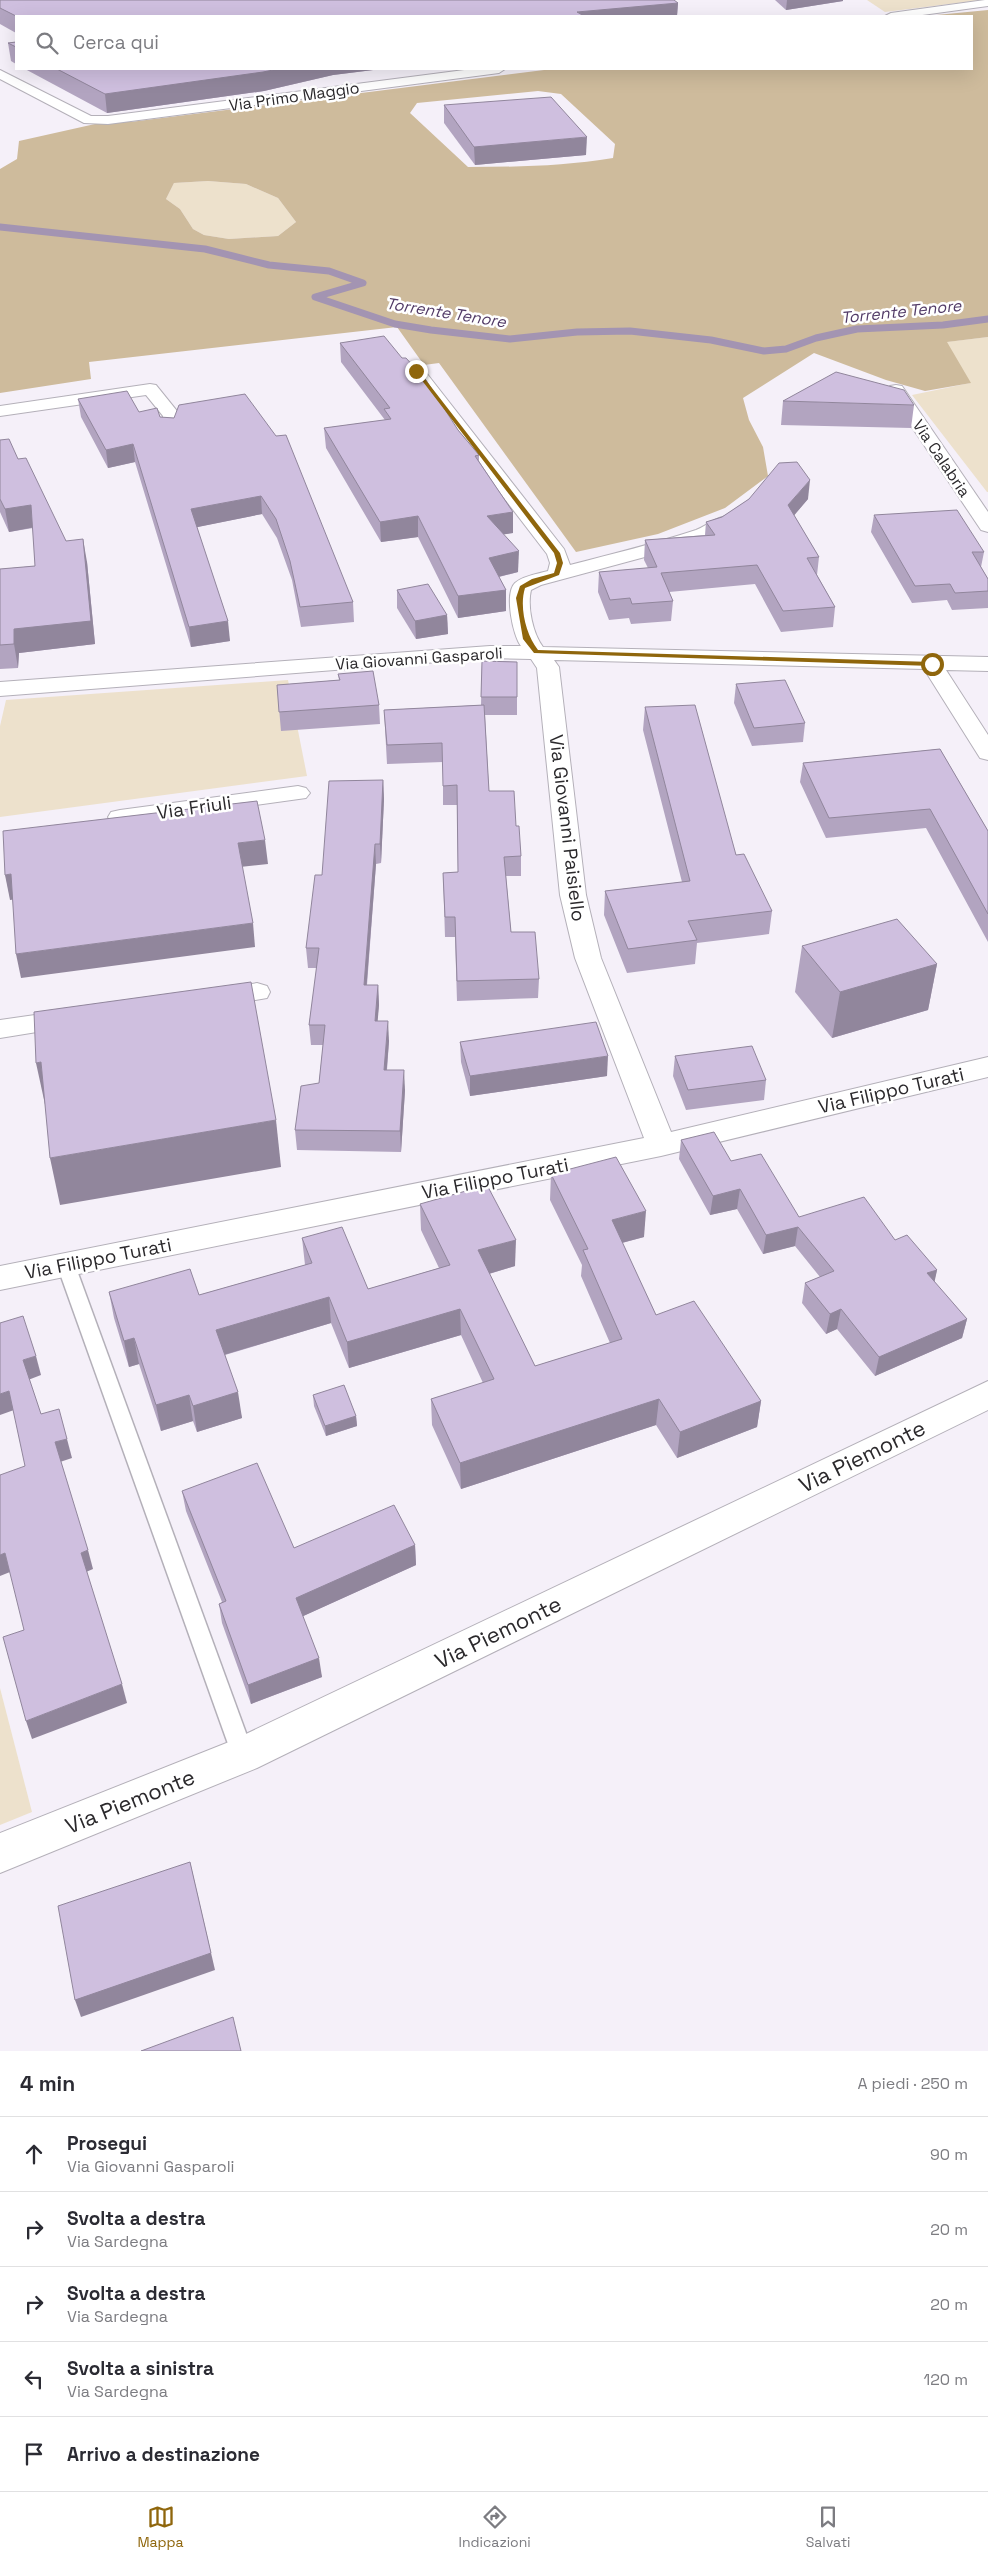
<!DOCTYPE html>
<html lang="it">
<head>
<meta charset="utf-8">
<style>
  body { margin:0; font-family:"Space Grotesk",sans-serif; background:#f7f7f7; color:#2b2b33 }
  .stop { position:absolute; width:15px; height:15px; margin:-11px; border:4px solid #8f660c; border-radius:50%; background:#fff }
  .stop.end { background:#8f660c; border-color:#fff; box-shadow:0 1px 5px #0008 }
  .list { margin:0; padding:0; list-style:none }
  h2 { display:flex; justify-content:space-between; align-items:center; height:65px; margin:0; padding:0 20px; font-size:21px }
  h2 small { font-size:16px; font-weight:400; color:#7c7c81 }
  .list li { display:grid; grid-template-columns:32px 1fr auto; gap:15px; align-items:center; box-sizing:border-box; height:75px; padding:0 20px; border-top:1px solid #e1e1e2 }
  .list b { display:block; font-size:19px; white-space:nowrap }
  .list p { margin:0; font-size:16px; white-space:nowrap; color:#7c7c81 }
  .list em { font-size:16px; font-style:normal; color:#7c7c81 }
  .icon { flex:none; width:28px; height:28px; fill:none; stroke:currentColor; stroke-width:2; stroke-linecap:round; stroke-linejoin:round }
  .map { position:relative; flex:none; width:988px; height:2051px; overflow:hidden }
  .search { position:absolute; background:#fff; box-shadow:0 5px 20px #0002; left:15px; right:15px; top:15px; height:55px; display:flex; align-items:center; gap:12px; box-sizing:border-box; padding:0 18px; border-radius:0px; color:#7c7c81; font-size:19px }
  .sheet { height:440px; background:#fff }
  nav { display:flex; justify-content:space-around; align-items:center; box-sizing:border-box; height:70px; border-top:1px solid #e1e1e2; background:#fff; font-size:14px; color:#7c7c81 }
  nav a { display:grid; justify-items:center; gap:2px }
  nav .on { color:#8f660c }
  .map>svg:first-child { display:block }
  .green { fill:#ede1cc }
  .forest { fill:#cebb9c; fill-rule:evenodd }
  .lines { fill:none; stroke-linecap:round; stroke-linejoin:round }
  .stream { stroke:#a394b2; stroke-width:7 }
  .lane-casing { stroke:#b4b0b9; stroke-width:3 }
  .street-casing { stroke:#b4b0b9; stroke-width:2 }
  .lane { fill:#fff; fill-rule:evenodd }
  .street { fill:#fff; fill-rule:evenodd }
  .wall { fill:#b2a4c0 }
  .shaded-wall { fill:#91869c }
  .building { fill:#cfbfdf; stroke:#91869c }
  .route { fill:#8f660c }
  .labels { text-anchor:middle; stroke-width:5; stroke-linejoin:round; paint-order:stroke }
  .far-street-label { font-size:16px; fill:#2b292c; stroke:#fff }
  .far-water-label { font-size:16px; font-style:italic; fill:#523b67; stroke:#fff }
  .street-label { font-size:19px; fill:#2b292c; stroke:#fff }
  .near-street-label { font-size:22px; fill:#2b292c; stroke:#fff }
</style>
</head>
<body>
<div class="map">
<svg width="988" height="2051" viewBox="0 0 988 2051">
  <rect width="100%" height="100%" fill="#f5f0f9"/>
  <!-- green -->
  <g class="green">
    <path d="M867 0H982L885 12Z"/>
    <path d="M208 181 246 184 278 198 296 222 278 236 229 239 204 235 193 229 180 209 166 199 174 183Z"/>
    <path d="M988 337V492H987L912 395 970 383 946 342Z"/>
    <path d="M288 680 307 776 0 817V726L6 700Z"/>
    <path d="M0 1688 32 1812 0 1825Z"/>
  </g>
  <!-- forest -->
  <path class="forest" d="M988 10V337L947 342 971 383 925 391 886 380 814 353 743 398 749 420 763 447 768 476 725 508 658 534 576 552 439 363 424 365 397 327 89 362 91 379 0 393V169L17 159 19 141 104 122H130L552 69H972V16H926ZM538 91 561 94 615 144 613 158C565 166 517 167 468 167L410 113 417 103ZM208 181 246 184 278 198 296 222 278 236 229 239 204 235 193 229 180 209 166 199 174 183Z"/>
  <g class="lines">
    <!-- stream -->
    <path class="stream" d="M0 227 205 249 269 265 329 271 363 283 315 297 395 324 431 330 510 339 577 332 630 331 711 340 764 351 786 349 816 338 857 329 943 325 988 319"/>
    <!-- lane casing -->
    <g class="lane-casing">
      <path id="lane" d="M66 1259 72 1260 75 1265 254 1755 251 1762 243 1765 235 1762 232 1755 57 1265 60 1260Z"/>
    </g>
    <!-- street casing -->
    <g class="street-casing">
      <g id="street">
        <path d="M985 0H988V6L915 16H885L891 13Z"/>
        <path d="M472 69H505L499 73 108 124 84 123 0 79V70L91 116H108Z"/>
        <path d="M418 369 424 370 564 549 570 565C612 554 654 544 696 530 709 525 719 513 734 517L737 521 719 535 693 544 541 585 531 590C527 607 533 634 543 647L988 657V671L946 670 988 735V760L980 758 924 669 554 660 559 667 586 895 601 958 671 1132 988 1057V1077L661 1156 0 1290V1266L644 1138 575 958 560 895 537 668 531 659 490 658 0 696V682L490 646H521C513 636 504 593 515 583 523 576 537 574 548 571L550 563 547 554 412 378 409 374 412 370Z"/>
        <path d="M150 384 156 385 181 416 176 434H164L161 430 163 416 146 395 0 416V406Z"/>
        <path d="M896 385 902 386 988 512V532L981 530 887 390 890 386Z"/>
        <path d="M298 786 306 788 310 793 306 798 120 824 111 822 108 817 111 812 120 810Z"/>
        <path d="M257 983 267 986 270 992 267 998 217 1007 207 1004 203 998 207 992Z"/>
        <path d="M70 1010 80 1013 84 1019 80 1025 0 1038V1020Z"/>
        <path d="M988 1381V1410L257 1768 0 1873V1833L229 1742Z"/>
      </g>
    </g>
    <!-- lane -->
    <use href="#lane" class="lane"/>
    <!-- street -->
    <use href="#street" class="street"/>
  </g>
  <!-- wall -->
  <g class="wall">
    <path d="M0 0 678 3 677 16H16V33L0 24Z"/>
    <path d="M775 0H843V1L786 10Z"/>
    <path d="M16 42V64L11 61 8 43Z"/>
    <path d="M25 69H381L333 75 264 91 107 113Z"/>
    <path d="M444 105 586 155 475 165 444 123Z"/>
    <path d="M340 343 458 430 479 455V461L513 512V533L503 534 518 572 499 577 506 590V611L458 618 418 537 381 542 326 448 324 428 385 420 341 362Z"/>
    <path d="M245 394 353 602 354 622 301 627 292 580 277 538 262 514 197 527 230 641 191 647 135 462 108 468 81 417 78 399 139 412 160 417 174 418Z"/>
    <path d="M783 401 914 405 911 428 781 425Z"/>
    <path d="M0 440 18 459 66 541 87 562 95 644 19 653 18 668 0 669V569L35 566 33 528 9 532 0 512Z"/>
    <path d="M749 499H808L794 515 819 557 817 575 835 607 833 627 781 632 755 584 669 592 673 601 671 621 631 624 629 618 609 620 598 592 599 572 648 568 644 560 645 540 705 535 706 522 722 517Z"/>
    <path d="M874 515 984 552 981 567 988 579V608L952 610 947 600 912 603 871 532Z"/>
    <path d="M397 590 447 615 448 634 416 639 397 608Z"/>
    <path d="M482 661 517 662V715H485L489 791 516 826 521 856V876H506L511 932 539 979 538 998 457 1001 455 937H445L443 873 458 872 457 805H443V762L387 764 384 710 481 705Z"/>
    <path d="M338 674 379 705 380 724 281 731 277 685 339 680Z"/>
    <path d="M736 684 805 723 803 742 752 746 734 703Z"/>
    <path d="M645 707 736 855 772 911 769 934 697 943 695 964 627 973 604 915 605 891 682 882 643 730Z"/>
    <path d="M940 749 988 831V942L926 828 826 838 800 782 803 763Z"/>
    <path d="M383 780 384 799 381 863 376 864 367 985H378L379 1005 377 1021 389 1041 387 1070 405 1090 401 1152 297 1150 295 1130 319 1083 323 1045H311L309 1025 317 968H308L306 948 322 875Z"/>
    <path d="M802 946 937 964 928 1010 832 1038 795 992Z"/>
    <path d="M460 1042 607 1076 470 1096 461 1062Z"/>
    <path d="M675 1056 766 1080 764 1100 686 1110 673 1076Z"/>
    <path d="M681 1140 731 1161 799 1217 895 1240 937 1270 934 1282 967 1319 962 1338 875 1376 837 1329 826 1334 802 1303 805 1283 820 1277 795 1246 763 1254 737 1209 710 1215 679 1159Z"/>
    <path d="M551 1174 644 1237 622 1243 656 1315 761 1401 757 1427 677 1458 656 1425 461 1489 432 1425 431 1399 483 1383 461 1335 349 1368 331 1323 225 1355 242 1418 197 1432 193 1421 161 1431 139 1364 129 1367 114 1318 109 1292 199 1295 305 1265 302 1238 368 1289 439 1268 421 1230 420 1204 515 1266 489 1274 535 1366 610 1343 581 1276 582 1265 550 1200Z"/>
    <path d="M313 1395 356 1416 357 1426 326 1436 314 1406Z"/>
    <path d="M182 1491 294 1548 415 1545 416 1565 303 1616 322 1677 251 1704 222 1623 219 1604 222 1602 186 1511Z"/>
  </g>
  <!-- shaded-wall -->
  <g class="shaded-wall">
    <path d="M787 0H843V1L786 10Z"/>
    <path d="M678 3 677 16H576L577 12Z"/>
    <path d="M278 69H381L333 75 264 91 107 113 105 94Z"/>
    <path d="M587 137 586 155 475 165 474 147Z"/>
    <path d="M133 444 135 462 108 468 106 450Z"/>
    <path d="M810 480 808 499 786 525 788 505Z"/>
    <path d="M261 496 262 514 193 528 191 509Z"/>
    <path d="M31 505 35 527 9 532 5 509Z"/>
    <path d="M513 512V533L487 537V516Z"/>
    <path d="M418 516V537L381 542 380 522Z"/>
    <path d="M83 539 87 562 95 644 19 653 18 668 14 644V629Z"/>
    <path d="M519 551 518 572 489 579V558Z"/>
    <path d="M506 590V611L458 618V596Z"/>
    <path d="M447 615 448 634 416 639 415 621Z"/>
    <path d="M228 621 230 641 191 647 189 627Z"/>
    <path d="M383 780 384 799 381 863 380 844Z"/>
    <path d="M265 840 268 864 240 867 238 843Z"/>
    <path d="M375 844 376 864 365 1005 364 985Z"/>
    <path d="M11 874 17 899 10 900 5 875Z"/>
    <path d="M253 923 255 947 21 978 16 954Z"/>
    <path d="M937 964 928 1010 832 1038 840 992Z"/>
    <path d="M378 985 379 1005 376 1041 375 1021Z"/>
    <path d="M388 1021 389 1041 385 1090 384 1070Z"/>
    <path d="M608 1056 607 1076 470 1096V1076Z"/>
    <path d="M41 1062 46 1109 36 1063Z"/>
    <path d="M404 1070 405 1090 401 1152 400 1131Z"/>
    <path d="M276 1120 281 1167 60 1205 50 1158Z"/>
    <path d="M740 1189 737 1209 710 1215 713 1196Z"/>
    <path d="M646 1211 644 1237 610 1246 612 1220Z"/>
    <path d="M798 1227 795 1246 763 1254 766 1235Z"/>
    <path d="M516 1240 515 1266 478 1277V1250Z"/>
    <path d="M937 1270 933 1289 927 1273Z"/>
    <path d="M329 1297 331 1323 220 1356 216 1330Z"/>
    <path d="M460 1309 461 1335 349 1368 347 1342Z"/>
    <path d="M841 1309 837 1329 826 1334 830 1314Z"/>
    <path d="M967 1319 962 1338 875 1376 879 1357Z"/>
    <path d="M134 1338 139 1364 129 1367 124 1341Z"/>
    <path d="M36 1356 41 1375 28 1380 23 1360Z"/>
    <path d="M9 1391 14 1410 0 1415V1394Z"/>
    <path d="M238 1392 242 1418 197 1432 193 1406Z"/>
    <path d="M189 1395 193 1421 161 1431 156 1405Z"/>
    <path d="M659 1399 656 1425 461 1489 460 1463Z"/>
    <path d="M761 1401 757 1427 677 1458 680 1432Z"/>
    <path d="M356 1416 357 1426 326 1436 325 1426Z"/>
    <path d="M67 1439 72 1458 60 1462 55 1442Z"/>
    <path d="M415 1545 416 1565 299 1618 296 1598Z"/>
    <path d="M88 1550 93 1569 86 1572 81 1553Z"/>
    <path d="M5 1553 10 1572 0 1576V1555Z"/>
    <path d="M319 1658 322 1677 251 1704 248 1685Z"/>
    <path d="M122 1684 127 1703 32 1739 26 1721Z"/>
    <path d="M190 1862 215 1970 81 2017 75 2000Z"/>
  </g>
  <!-- building -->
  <g class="building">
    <path d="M0 0H674L678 3 577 12 584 16H16L0 8Z"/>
    <path d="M16 42V47L8 43Z"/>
    <path d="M57 69H278L263 72 105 94Z"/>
    <path d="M551 97 587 137 474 147 444 105Z"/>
    <path d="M384 336 402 358H406L426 380 458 430 479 455 475 456 513 512 487 516 519 551 489 558 506 590 458 596 418 516 380 522 324 428 391 419 384 409 390 408 340 343Z"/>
    <path d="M836 372 904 390 914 405 783 401Z"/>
    <path d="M127 391 139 412 157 408 160 417 174 418 179 405 245 394 276 436 286 435 353 602 300 607 290 561 276 519 261 496 191 509 228 621 189 627 133 444 106 450 78 399Z"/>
    <path d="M9 439 18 459 26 458 66 541 83 539 91 621 14 629V644L0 645V569L35 566 31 505 5 509 0 499V440Z"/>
    <path d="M797 462 810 480 788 505 819 557 807 558 835 607 783 611 757 565 661 573 673 601 632 604 630 598 610 600 599 572 657 567 645 540 715 535 706 522 722 517 749 499 779 463Z"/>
    <path d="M957 510 984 552H972L988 579V591L955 593 950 584 915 586 874 515Z"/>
    <path d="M428 584 447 615 415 621 397 590Z"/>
    <path d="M482 661 517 662V697H481Z"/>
    <path d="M373 671 379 705 279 712 277 685 340 680 338 674Z"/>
    <path d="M785 680 805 723 754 728 736 684Z"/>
    <path d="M484 705 489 791H514L516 826H519L521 856 504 857 511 932H535L539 979 457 981 455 917H445L443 873 458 872 457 785 443 786 442 743 387 745 384 710Z"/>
    <path d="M695 705 736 855 744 854 772 911 688 921 697 940 628 949 605 891 690 881 645 707Z"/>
    <path d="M940 749 988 831V914L930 809 829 818 803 763Z"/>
    <path d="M383 780 380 844H375L364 985H378L375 1021H388L384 1070H404L400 1131 295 1130 301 1086 319 1083 325 1025H309L319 948H306L315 875H322L329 781Z"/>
    <path d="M257 801 265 840 238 843 253 923 16 954 11 874 5 875 3 831Z"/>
    <path d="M897 919 937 964 840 992 802 946Z"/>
    <path d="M251 982 276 1120 50 1158 41 1062 36 1063 34 1012Z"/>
    <path d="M596 1022 608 1056 470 1076 460 1042Z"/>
    <path d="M752 1046 766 1080 688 1090 675 1056Z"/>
    <path d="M714 1132 731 1161 761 1154 799 1217 864 1197 895 1240 907 1235 937 1270 927 1273 967 1319 879 1357 841 1309 830 1314 805 1283 834 1271 798 1227 766 1235 740 1189 713 1196 681 1140Z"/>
    <path d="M616 1157 646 1211 612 1220 656 1315 694 1301 761 1401 680 1432 659 1399 460 1463 431 1399 494 1379 460 1309 347 1342 329 1297 216 1330 238 1392 193 1406 189 1395 156 1405 134 1338 124 1341 109 1292 190 1269 199 1295 312 1263 302 1238 342 1227 368 1289 450 1265 420 1204 487 1185 516 1240 478 1250 535 1366 622 1339 583 1250 588 1249 551 1174Z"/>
    <path d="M23 1316 36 1356 23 1360 41 1414 59 1409 67 1439 55 1442 88 1550 81 1553 122 1684 26 1721 3 1637 24 1630 5 1553 0 1555V1475L25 1466 9 1391 0 1394V1323Z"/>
    <path d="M344 1385 356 1416 325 1426 313 1395Z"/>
    <path d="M257 1463 294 1548 394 1505 415 1545 296 1598 319 1658 248 1685 219 1604 226 1601 182 1491Z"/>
    <path d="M190 1862 211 1953 75 2000 58 1906Z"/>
    <path d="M233 2017 241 2051H141Z"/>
  </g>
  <!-- route -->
  <path class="route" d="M414 370H418L560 553 563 563 559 575 525 588C519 607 526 635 538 650L932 662 936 664 932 666 534 653 523 639 516 598 520 586 532 579 554 573 557 563 554 553Z"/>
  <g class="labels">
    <!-- far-street labels -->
    <g class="far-street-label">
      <text transform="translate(294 96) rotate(-8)" y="6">Via Primo Maggio</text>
      <text transform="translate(942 458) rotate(56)" y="6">Via Calabria</text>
      <text transform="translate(419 658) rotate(-4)" y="6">Via Giovanni Gasparoli</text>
    </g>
    <!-- far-water labels -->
    <g class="far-water-label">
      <text transform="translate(901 311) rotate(-6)" y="6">Torrente Tenore</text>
      <text transform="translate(446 312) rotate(9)" y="6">Torrente Tenore</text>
    </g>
    <!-- street labels -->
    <g class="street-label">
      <text transform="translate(194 807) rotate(-8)" y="7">Via Friuli</text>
      <text transform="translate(568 828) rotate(83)" y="7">Via Giovanni Paisiello</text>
      <text transform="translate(891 1090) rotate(-13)" y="7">Via Filippo Turati</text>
      <text transform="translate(495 1178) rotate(-11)" y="7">Via Filippo Turati</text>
      <text transform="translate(98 1258) rotate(-11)" y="7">Via Filippo Turati</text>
    </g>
    <!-- near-street labels -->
    <g class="near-street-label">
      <text transform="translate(862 1456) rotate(-26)" y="8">Via Piemonte</text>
      <text transform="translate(498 1632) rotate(-26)" y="8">Via Piemonte</text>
      <text transform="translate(130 1801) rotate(-22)" y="8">Via Piemonte</text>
    </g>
  </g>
</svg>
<div class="stop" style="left:932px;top:664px"></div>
<div class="stop end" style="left:416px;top:371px"></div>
<div class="search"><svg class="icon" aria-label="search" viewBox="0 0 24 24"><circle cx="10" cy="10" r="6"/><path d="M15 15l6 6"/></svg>Cerca qui</div>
</div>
<section class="sheet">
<h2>4 min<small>A piedi · 250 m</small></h2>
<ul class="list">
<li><svg class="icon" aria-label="ahead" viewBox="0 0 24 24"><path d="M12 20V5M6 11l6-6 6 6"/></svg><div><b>Prosegui</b><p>Via Giovanni Gasparoli</p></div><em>90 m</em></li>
<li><svg class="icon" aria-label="right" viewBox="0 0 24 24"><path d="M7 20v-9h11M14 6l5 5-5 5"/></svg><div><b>Svolta a destra</b><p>Via Sardegna</p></div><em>20 m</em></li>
<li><svg class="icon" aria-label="right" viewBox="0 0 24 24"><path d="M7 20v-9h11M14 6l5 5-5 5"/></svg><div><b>Svolta a destra</b><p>Via Sardegna</p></div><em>20 m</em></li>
<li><svg class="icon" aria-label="left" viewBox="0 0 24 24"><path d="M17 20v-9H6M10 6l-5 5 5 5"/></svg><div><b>Svolta a sinistra</b><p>Via Sardegna</p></div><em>120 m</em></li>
<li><svg class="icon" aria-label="arrive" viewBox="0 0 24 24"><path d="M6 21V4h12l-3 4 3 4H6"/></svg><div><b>Arrivo a destinazione</b></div></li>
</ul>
</section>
<nav>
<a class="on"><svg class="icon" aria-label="map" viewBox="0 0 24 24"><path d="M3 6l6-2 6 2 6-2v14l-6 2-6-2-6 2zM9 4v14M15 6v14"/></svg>Mappa</a>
<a><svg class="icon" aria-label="directions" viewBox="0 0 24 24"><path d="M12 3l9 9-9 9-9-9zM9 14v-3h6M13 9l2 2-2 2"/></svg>Indicazioni</a>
<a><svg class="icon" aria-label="saved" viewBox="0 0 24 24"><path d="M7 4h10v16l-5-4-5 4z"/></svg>Salvati</a>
</nav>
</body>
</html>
